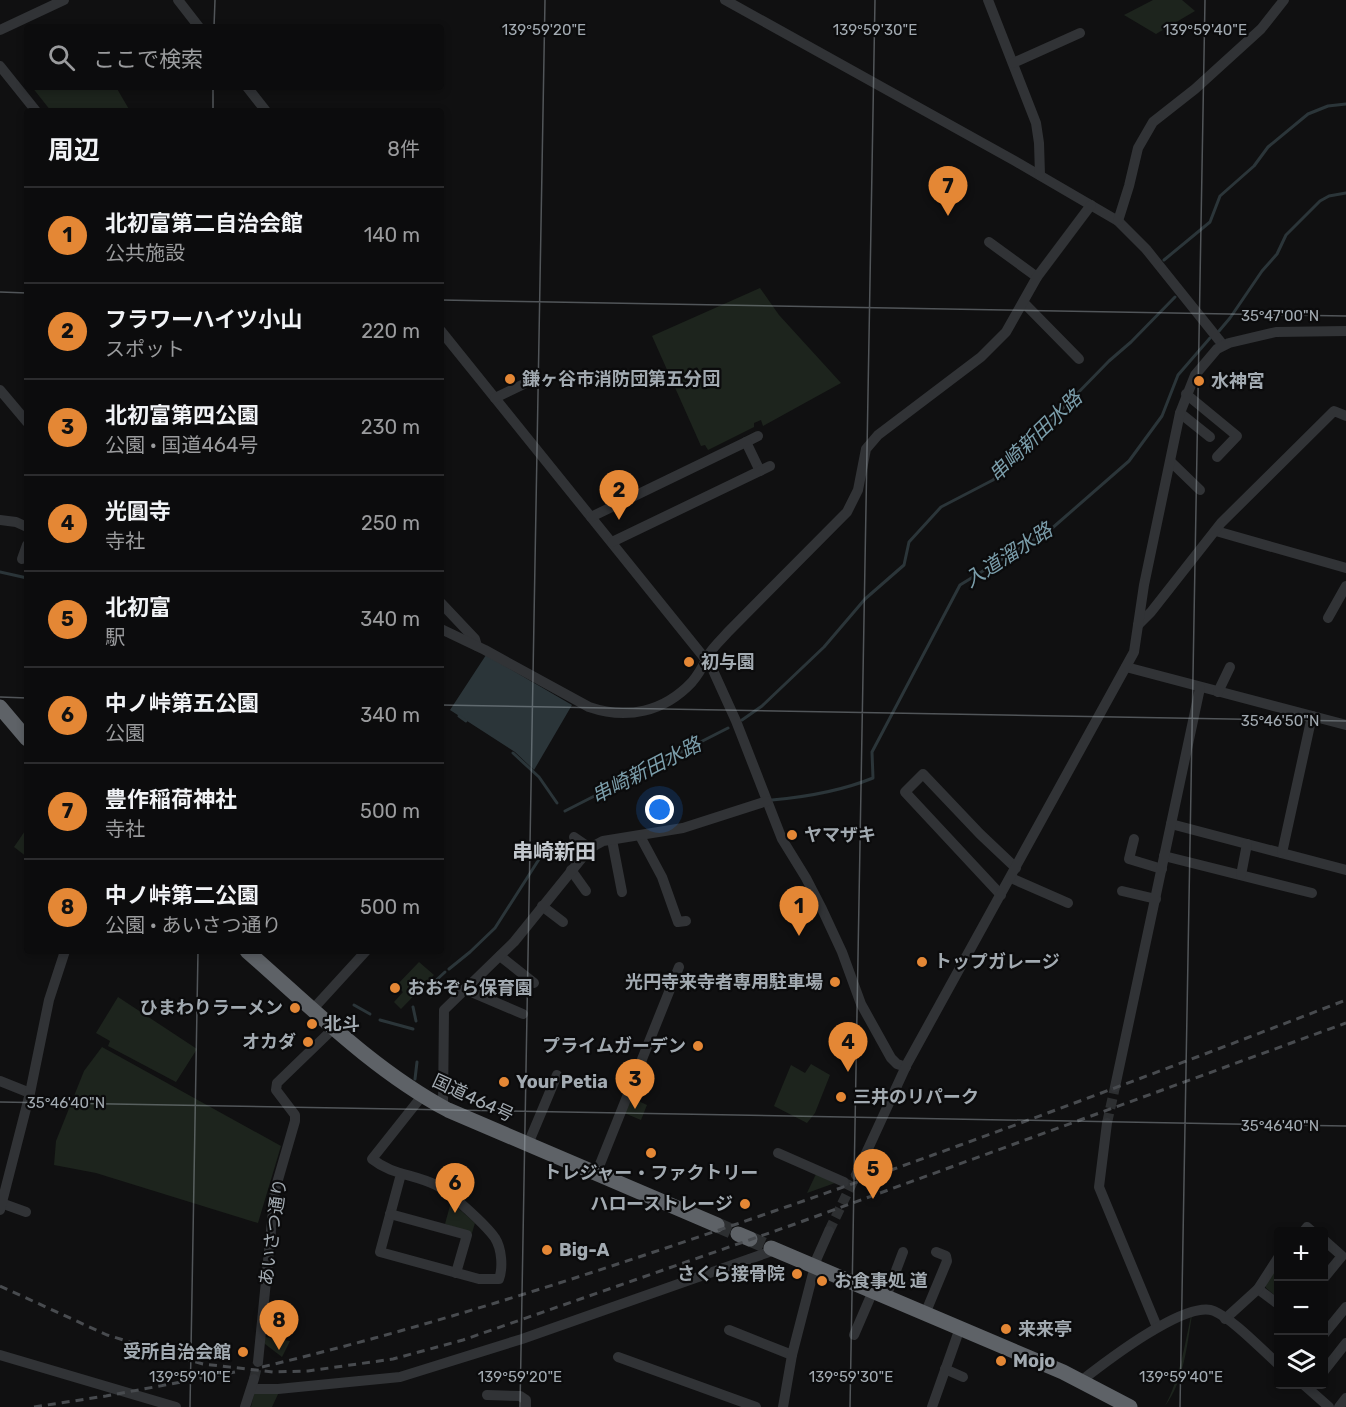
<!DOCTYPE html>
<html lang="ja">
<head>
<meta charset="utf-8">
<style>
  body { margin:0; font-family:Rubik,"Noto Sans JP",sans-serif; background:#151516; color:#f1f3f6 }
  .controls { position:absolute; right:18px; bottom:18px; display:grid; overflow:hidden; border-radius:6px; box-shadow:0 3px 9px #0003 }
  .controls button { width:54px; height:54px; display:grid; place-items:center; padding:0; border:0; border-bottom:2px solid #2c2c2e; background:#0c0c0d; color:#f1f3f6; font:30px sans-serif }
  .you { position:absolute; left:660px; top:810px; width:21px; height:21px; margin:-15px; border:4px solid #fff; border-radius:50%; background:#1a73e8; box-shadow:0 0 0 9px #1a73e833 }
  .badge { display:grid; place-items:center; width:39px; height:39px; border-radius:50%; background:#e48735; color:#111; font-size:20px; font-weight:700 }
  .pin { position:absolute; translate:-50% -50px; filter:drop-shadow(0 2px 3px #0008) }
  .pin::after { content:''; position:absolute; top:32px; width:21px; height:18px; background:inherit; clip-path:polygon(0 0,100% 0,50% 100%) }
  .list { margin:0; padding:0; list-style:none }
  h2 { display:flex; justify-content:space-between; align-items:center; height:78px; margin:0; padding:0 24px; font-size:26px }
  h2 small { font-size:20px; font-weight:400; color:#9a9b9d }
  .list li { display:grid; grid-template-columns:39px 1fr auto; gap:18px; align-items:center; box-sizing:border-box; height:96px; padding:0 24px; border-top:2px solid #2c2c2e }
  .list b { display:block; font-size:22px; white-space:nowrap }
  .list p { margin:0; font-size:20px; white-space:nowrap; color:#9a9b9d }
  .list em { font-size:20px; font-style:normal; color:#9a9b9d }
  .icon { flex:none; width:33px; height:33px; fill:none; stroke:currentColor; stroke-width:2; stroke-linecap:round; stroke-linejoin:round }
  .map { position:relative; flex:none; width:1346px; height:1407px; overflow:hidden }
  .search { position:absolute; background:#0c0c0d; box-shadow:0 3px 9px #0003; left:24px; top:24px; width:420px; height:66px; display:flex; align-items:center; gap:15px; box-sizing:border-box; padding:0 21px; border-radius:6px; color:#9a9b9d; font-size:22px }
  .panel { position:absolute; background:#0c0c0d; box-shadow:0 3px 9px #0003; left:24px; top:108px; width:420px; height:846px; border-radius:6px }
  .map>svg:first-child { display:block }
  .green { fill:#1d241d }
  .water { fill:#2b3539 }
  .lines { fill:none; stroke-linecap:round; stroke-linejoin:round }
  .stream { stroke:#2b3539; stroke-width:3 }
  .minor-tunnel { stroke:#2d2f31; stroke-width:10; stroke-dasharray:10 5; stroke-linecap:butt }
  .highway-tunnel { stroke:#2d2f31; stroke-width:15; stroke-dasharray:15 8; stroke-linecap:butt }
  .minor { stroke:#313336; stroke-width:10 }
  .highway { stroke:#5e6267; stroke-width:15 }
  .rail { stroke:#484b4f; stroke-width:3; stroke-dasharray:8 6; stroke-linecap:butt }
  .ticks { fill:none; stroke:#a2aab1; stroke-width:1.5; stroke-opacity:0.45 }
  .poi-dot { fill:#e48735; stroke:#0b0b0c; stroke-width:2 }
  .labels { text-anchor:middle; stroke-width:4.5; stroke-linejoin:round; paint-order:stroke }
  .poi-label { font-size:18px; font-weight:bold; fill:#a2aab1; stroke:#0b0b0c; text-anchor:start }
  .street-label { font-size:18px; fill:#a2aab1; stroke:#0b0b0c }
  .water-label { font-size:20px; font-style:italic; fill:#7b9eab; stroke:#0b0b0c }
  .quarter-label { font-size:21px; font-weight:bold; fill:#c3c8ce; stroke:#0b0b0c }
  .ticks-label { font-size:15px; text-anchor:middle; fill:#a2aab1; stroke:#0b0b0c; stroke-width:4.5; stroke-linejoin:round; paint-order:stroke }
</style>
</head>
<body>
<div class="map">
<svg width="1346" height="1407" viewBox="0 0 1346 1407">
  <rect width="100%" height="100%" fill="#101011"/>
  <!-- green -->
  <g class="green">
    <path d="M1153 0H1182L1195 11 1156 34 1124 15Z"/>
    <path d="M32 87H116L130 111H51Z"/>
    <path d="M760 288 779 315 841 383 763 426 761 420 754 423V427L708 450 705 445 701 446 652 336Z"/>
    <path d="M27 828V857L14 847Z"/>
    <path d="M419 962 434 975 401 1009 394 1002 403 992 396 986Z"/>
    <path d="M118 997 197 1049 176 1082 108 1046 110 1041 96 1033Z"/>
    <path d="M102 1047 281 1146 258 1223 96 1173 54 1165 56 1141 84 1071Z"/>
    <path d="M811 1064 830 1075 815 1113 807 1123 774 1106 791 1065 805 1073Z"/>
    <path d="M634 1099 647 1105 641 1120 624 1113 629 1101Z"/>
    <path d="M816 1174 835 1183 807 1193Z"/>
    <path d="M451 1202 475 1223 472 1233 445 1224Z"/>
    <path d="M1275 1269 1278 1272V1298L1266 1288 1265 1284Z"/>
    <path d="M1192 1315C1187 1345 1184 1381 1165 1406 1179 1381 1185 1344 1191 1316Z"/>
    <path d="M265 1337 290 1341 282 1357 265 1344Z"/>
    <path d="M279 1392 272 1407H251L254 1394Z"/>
  </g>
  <!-- water -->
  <path class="water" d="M486 655 572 705 534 770 515 752 450 710Z"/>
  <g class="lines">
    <!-- stream -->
    <g class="stream">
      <path d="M1164 260 1210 222 1220 196 1254 166 1268 147 1308 114 1328 106 1346 104"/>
      <path d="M1219 331 1230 318 1262 271 1277 254 1286 235 1320 201 1329 196 1346 193"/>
      <path d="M0 572 27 578"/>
      <path d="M459 716 466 721"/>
      <path d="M742 720 762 706 824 647 865 599 904 565 909 542 941 507 993 480 1109 361 1131 342 1175 297"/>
      <path d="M513 753 539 777 557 803"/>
      <path d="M772 800C806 797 841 791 873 778L872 752 960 585 1050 530 1129 461 1162 416 1178 375 1210 338"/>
      <path d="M565 811 728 728"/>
      <path d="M449 969 470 952 495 928 543 853"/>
      <path d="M432 984 445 972"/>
      <path d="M354 1005 370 1014"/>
      <path d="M413 1007 416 1021"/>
      <path d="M380 1020 413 1029"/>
      <path d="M415 1079 417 1062"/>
    </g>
    <!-- minor-tunnel -->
    <g class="minor-tunnel">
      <path d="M1107 1123 1115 1087"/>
      <path d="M829 1231 856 1175"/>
      <path d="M254 1379 258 1362"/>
    </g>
    <!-- highway-tunnel -->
    <g class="highway-tunnel">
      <path d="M717 1225 738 1234"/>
      <path d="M750 1239 771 1248"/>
    </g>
    <!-- minor -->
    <g class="minor">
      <path d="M178 0 199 27"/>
      <path d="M725 0 1015 161 1118 221 1146 249 1223 345"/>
      <path d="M988 0 1036 123 1039 143 1040 175"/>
      <path d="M0 30 64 0"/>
      <path d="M1013 63 1080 33"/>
      <path d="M0 66 36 111"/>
      <path d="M247 87 266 111"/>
      <path d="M1118 221 1129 186 1138 148 1153 122 1195 89 1261 29 1284 0"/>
      <path d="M989 242 1037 277"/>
      <path d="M1024 303 1079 359"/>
      <path d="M441 331 711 666 736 721 782 839 806 878 822 909 842 952 861 1004 891 1058 897 1064 906 1067"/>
      <path d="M0 390 27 422"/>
      <path d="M1186 394 1237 436 1217 457"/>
      <path d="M495 398 526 383"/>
      <path d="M1180 413 1210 437"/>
      <path d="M746 442 758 436"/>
      <path d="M1171 462 1200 490"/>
      <path d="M591 517 746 442 760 471"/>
      <path d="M0 520 16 522 27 527"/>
      <path d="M1216 531 1346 568"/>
      <path d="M612 542 770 466"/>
      <path d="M22 559 27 545"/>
      <path d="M441 603 475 639 477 646"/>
      <path d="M1328 618 1346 586"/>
      <path d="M1138 625 1151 612 1221 523 1334 411 1346 416"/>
      <path d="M441 629 485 650 589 707C627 720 664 712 692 682 700 673 704 664 709 654 714 646 722 639 728 632L847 512 858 490 866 449 878 435 981 357 1006 332 1037 277 1091 205"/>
      <path d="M1126 667 1346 725"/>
      <path d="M1218 692 1230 667"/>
      <path d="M1171 824 1346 870"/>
      <path d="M640 836 662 877 678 922 686 921"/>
      <path d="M574 837 590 848"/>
      <path d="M1134 839 1129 859 1162 869"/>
      <path d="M612 840 622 892"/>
      <path d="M1282 853 1312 716"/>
      <path d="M1164 856 1312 893"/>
      <path d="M571 870 586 891"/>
      <path d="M1241 875 1247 844"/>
      <path d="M1011 878 1068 903"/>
      <path d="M1122 891 1156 899"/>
      <path d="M1001 895 905 792 923 774 980 834 1016 868"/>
      <path d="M542 906 563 922"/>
      <path d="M500 956 534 983"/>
      <path d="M464 989 523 1014"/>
      <path d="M313 1009 366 951"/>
      <path d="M0 1081 30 1093"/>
      <path d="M1115 1087 1200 688"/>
      <path d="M443 1107 444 1010 514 942 590 848 603 841 683 828 767 801"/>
      <path d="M1107 1123 1099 1187 1157 1327"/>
      <path d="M528 1144 557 1075"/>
      <path d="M778 1153 844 1182"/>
      <path d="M401 1174 380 1252 479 1279H499C503 1268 502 1249 495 1238 486 1225 450 1192 436 1185 414 1174 392 1175 372 1159L422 1096"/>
      <path d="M596 1174 679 967"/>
      <path d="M856 1175 907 1064 1134 652 1144 585 1180 413 1195 375 1217 349 1229 343 1276 332 1346 331"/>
      <path d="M1 1203 26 1212"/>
      <path d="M0 1210 30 1093 49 1000 65 951"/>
      <path d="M390 1214 467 1235 456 1273"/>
      <path d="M1303 1232 1307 1227 1313 1232"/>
      <path d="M1324 1240 1342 1256 1324 1278"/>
      <path d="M1258 1289 1278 1304"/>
      <path d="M886 1297 903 1252"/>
      <path d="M925 1314 947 1261 946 1256 936 1252"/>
      <path d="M1225 1319 1258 1289 1278 1258"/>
      <path d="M729 1330 792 1355"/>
      <path d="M1324 1334 1346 1307"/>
      <path d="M854 1335 873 1291"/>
      <path d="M0 1355 176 1407"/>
      <path d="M618 1357 756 1407"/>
      <path d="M258 1362 275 1190 295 1121V1115L276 1090 277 1083 335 1027"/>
      <path d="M945 1369 963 1377"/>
      <path d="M1324 1371 1346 1343"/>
      <path d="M1081 1381C1104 1363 1186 1299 1214 1311 1234 1320 1262 1350 1278 1364"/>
      <path d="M1303 1384 1329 1407"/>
      <path d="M252 1389H278L400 1377 522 1339 775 1250"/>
      <path d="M487 1395 520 1396 526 1400V1407"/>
      <path d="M245 1407 254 1379"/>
      <path d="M783 1407 792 1355 817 1258 829 1231"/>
      <path d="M932 1407 960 1328"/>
      <path d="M1339 1407 1346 1398"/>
    </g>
    <!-- highway -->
    <g class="highway">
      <path d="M0 707 27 739"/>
      <path d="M247 951C311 1007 373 1070 448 1110L717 1225"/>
      <path d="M738 1234 750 1239"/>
      <path d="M771 1248 1063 1372 1130 1407"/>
    </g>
    <!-- rail -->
    <g class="rail">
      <path d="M0 1286 107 1335 203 1364 273 1372 308 1371 393 1359 463 1340 795 1224 1346 1023"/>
      <path d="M262 1367C430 1327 594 1273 757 1217 955 1149 1151 1075 1346 1000"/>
      <path d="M34 1407 106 1396 235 1372"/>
    </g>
  </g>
  <!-- ticks -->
  <path class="ticks" d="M214 27 215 0M213 111V87M0 292 27 293M441 300 1346 316M0 697 27 698M441 705 1346 721M0 1102 1346 1126M190 1407 198 951M520 1407 545 0M850 1407 875 0M1180 1407 1205 0"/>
  <!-- markers -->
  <g class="poi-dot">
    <circle cx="510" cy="379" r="6"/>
    <circle cx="1199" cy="381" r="6"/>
    <circle cx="689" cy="662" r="6"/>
    <circle cx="792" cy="835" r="6"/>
    <circle cx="922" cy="962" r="6"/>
    <circle cx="835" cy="982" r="6"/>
    <circle cx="395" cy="988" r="6"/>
    <circle cx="295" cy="1008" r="6"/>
    <circle cx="312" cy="1024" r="6"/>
    <circle cx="308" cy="1042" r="6"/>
    <circle cx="698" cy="1046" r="6"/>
    <circle cx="504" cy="1082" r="6"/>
    <circle cx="841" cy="1097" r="6"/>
    <circle cx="651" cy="1153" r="6"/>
    <circle cx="745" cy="1204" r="6"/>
    <circle cx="547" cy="1250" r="6"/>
    <circle cx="797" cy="1274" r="6"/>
    <circle cx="822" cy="1281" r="6"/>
    <circle cx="1006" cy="1329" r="6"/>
    <circle cx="243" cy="1352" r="6"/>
    <circle cx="1001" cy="1361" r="6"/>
  </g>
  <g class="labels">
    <!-- poi labels -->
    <g class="poi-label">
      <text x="522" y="385">鎌ヶ谷市消防団第五分団</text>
      <text x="1211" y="387">水神宮</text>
      <text x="701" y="668">初与園</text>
      <text x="804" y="841">ヤマザキ</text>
      <text x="934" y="968">トップガレージ</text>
      <text x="823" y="988" text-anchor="end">光円寺来寺者専用駐車場</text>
      <text x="407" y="994">おおぞら保育園</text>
      <text x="283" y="1014" text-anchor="end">ひまわりラーメン</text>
      <text x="324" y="1030">北斗</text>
      <text x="296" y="1048" text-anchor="end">オカダ</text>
      <text x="686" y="1052" text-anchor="end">プライムガーデン</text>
      <text x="516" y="1088">Your Petia</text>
      <text x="853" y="1103">三井のリパーク</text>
      <text x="651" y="1179" text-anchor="middle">トレジャー・ファクトリー</text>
      <text x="733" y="1210" text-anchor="end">ハローストレージ</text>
      <text x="559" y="1256">Big-A</text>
      <text x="785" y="1280" text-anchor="end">さくら接骨院</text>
      <text x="834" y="1287">お食事処 道</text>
      <text x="1018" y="1335">来来亭</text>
      <text x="231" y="1358" text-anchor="end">受所自治会館</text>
      <text x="1013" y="1367">Mojo</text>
    </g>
    <!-- street labels -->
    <g class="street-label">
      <text transform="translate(473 1098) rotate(25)" y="6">国道464号</text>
      <text transform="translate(273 1232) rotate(-82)" y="6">あいさつ通り</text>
    </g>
    <!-- water labels -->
    <g class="water-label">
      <text transform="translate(1035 436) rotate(-44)" y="7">串崎新田水路</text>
      <text transform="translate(1008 555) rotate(-33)" y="7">入道溜水路</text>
      <text transform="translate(646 770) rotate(-27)" y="7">串崎新田水路</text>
    </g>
    <!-- quarter labels -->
    <g class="quarter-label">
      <text x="554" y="859">串崎新田</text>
    </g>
  </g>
  <g class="ticks-label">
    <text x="544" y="35">139°59'20"E</text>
    <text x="875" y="35">139°59'30"E</text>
    <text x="1205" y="35">139°59'40"E</text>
    <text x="1280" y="321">35°47'00"N</text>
    <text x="1280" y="726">35°46'50"N</text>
    <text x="66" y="1108">35°46'40"N</text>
    <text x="1280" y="1131">35°46'40"N</text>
    <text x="190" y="1382">139°59'10"E</text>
    <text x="520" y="1382">139°59'20"E</text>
    <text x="851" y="1382">139°59'30"E</text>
    <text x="1181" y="1382">139°59'40"E</text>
  </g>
</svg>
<div class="controls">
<button>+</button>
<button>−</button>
<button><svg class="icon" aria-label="layers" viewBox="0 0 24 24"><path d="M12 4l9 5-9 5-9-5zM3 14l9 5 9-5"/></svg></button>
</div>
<div class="you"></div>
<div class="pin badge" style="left:799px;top:936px">1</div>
<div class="pin badge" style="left:619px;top:520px">2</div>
<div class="pin badge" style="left:635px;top:1109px">3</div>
<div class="pin badge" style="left:848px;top:1072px">4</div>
<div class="pin badge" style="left:873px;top:1199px">5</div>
<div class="pin badge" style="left:455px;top:1213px">6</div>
<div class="pin badge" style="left:948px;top:216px">7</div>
<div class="pin badge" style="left:279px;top:1350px">8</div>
<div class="search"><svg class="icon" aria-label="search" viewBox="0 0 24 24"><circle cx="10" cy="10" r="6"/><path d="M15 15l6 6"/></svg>ここで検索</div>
<section class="panel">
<h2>周辺<small>8件</small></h2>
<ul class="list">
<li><span class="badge">1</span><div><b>北初富第二自治会館</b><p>公共施設</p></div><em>140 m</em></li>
<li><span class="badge">2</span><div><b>フラワーハイツ小山</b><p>スポット</p></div><em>220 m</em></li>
<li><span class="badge">3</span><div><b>北初富第四公園</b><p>公園 · 国道464号</p></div><em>230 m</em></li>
<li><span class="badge">4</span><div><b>光圓寺</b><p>寺社</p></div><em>250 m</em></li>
<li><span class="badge">5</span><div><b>北初富</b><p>駅</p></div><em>340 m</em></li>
<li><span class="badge">6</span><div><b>中ノ峠第五公園</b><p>公園</p></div><em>340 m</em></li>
<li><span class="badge">7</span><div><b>豊作稲荷神社</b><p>寺社</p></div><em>500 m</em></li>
<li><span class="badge">8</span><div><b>中ノ峠第二公園</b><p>公園 · あいさつ通り</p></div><em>500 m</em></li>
</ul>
</section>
</div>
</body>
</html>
